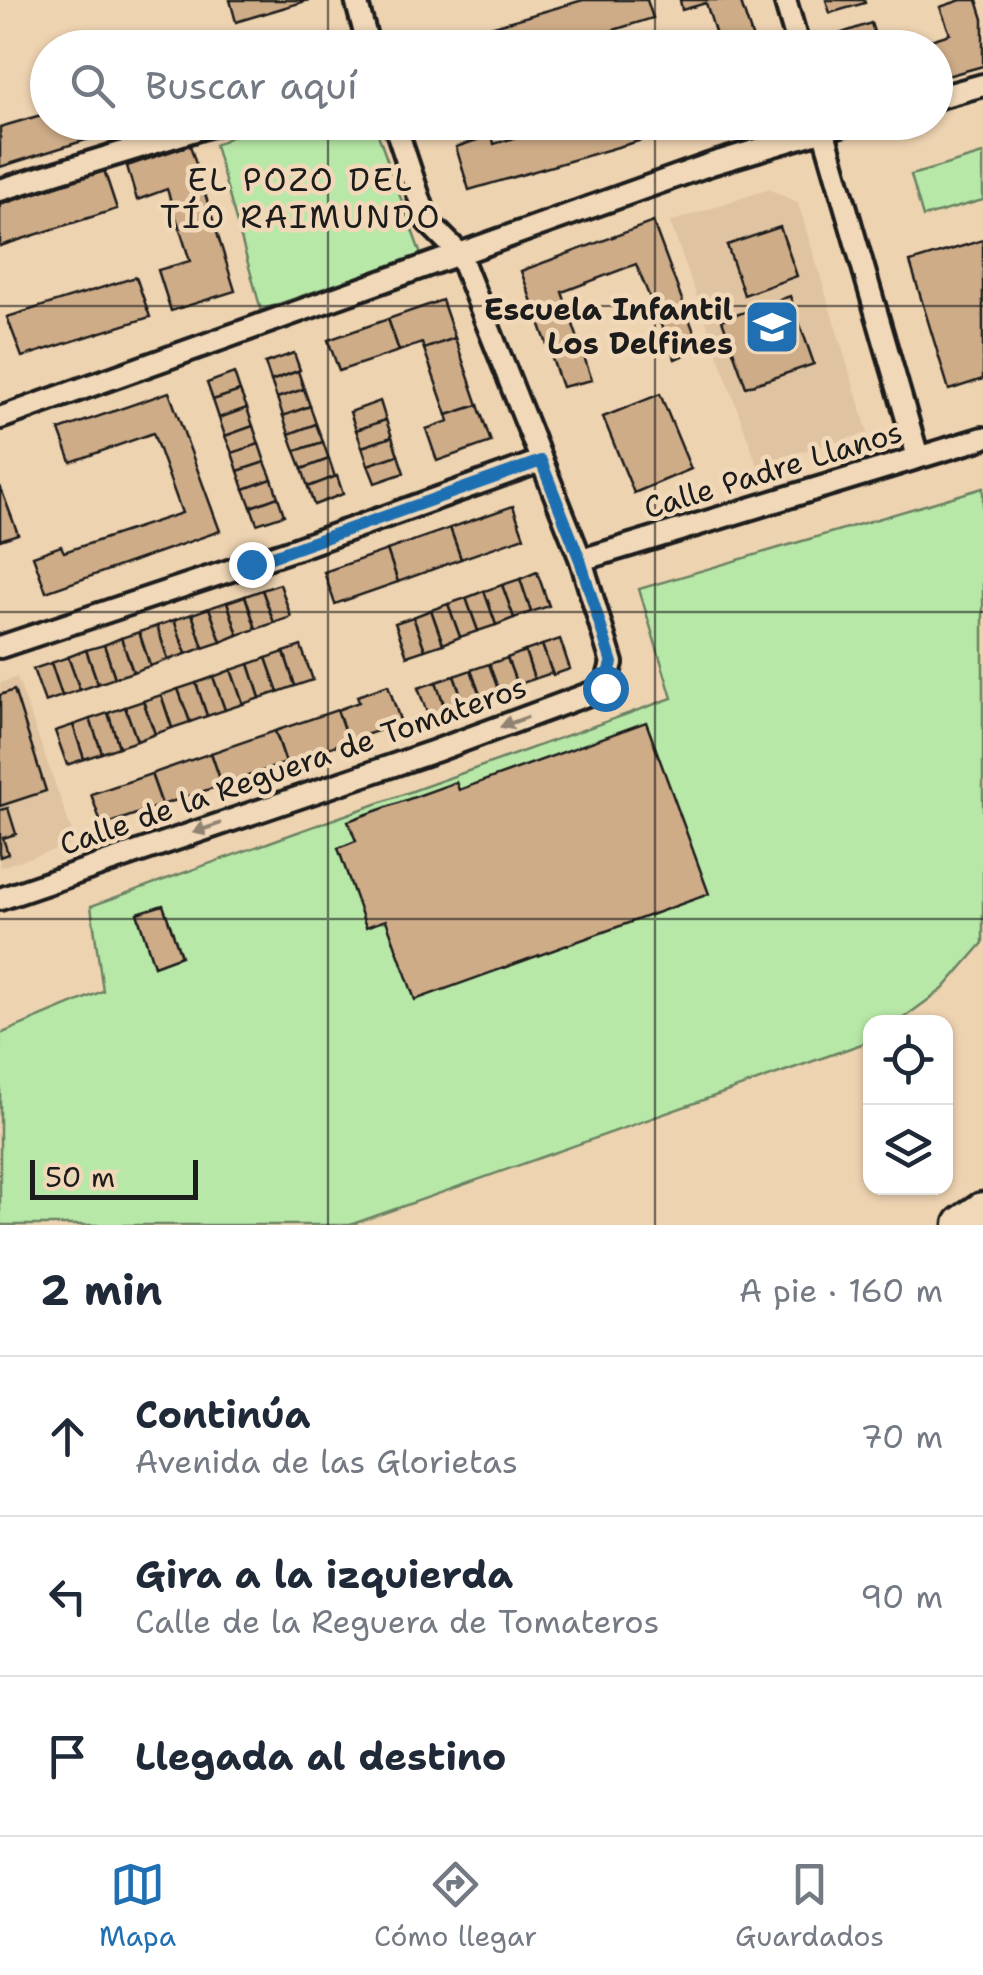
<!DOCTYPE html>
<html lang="es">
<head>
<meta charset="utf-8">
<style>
  body { margin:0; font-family:"Shantell Sans",sans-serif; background:#f6f6f7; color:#1f2937 }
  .controls { position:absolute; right:30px; bottom:30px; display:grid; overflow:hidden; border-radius:20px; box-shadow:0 2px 8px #0004 }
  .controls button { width:90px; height:90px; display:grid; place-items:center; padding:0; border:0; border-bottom:2px solid #e0e1e3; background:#fff; color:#1f2937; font:50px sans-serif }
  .scale { position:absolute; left:30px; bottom:25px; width:168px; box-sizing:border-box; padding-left:10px; border:5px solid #1c1c1c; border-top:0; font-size:28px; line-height:35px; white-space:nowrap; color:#1c1c1c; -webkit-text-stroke:8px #f0d8b8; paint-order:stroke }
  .stop { position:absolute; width:30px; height:30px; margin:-22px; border:8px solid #1f6fb2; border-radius:50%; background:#fff }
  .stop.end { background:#1f6fb2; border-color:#fff; box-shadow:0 2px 10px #0008 }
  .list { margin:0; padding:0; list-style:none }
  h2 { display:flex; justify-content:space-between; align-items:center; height:130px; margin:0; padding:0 40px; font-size:42px }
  h2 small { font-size:32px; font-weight:400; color:#747a83 }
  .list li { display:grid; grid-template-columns:65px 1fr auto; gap:30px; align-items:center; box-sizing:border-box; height:160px; padding:0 40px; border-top:2px solid #e0e1e3 }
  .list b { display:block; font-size:38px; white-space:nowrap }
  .list p { margin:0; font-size:32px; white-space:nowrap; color:#747a83 }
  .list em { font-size:32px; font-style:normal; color:#747a83 }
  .icon { flex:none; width:55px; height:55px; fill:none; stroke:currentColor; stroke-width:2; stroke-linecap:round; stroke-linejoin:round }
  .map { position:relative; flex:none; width:983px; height:1225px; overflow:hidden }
  .search { position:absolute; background:#fff; box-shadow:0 2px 8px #0004; left:30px; right:30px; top:30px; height:110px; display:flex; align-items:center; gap:25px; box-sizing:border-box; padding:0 35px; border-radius:55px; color:#747a83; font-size:38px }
  .sheet { height:610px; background:#fff }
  nav { display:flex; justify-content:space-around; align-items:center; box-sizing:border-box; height:140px; border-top:2px solid #e0e1e3; background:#fff; font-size:28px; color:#747a83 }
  nav a { display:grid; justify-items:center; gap:5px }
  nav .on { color:#1f6fb2 }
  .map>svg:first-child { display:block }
  .built { fill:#e0c4a2 }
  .green { fill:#b8e8a8; stroke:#6a8262; stroke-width:2.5 }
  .building { fill:#ceac88; stroke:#1c1c1c; stroke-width:2.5 }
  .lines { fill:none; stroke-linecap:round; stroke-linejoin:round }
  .street-casing { stroke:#1c1c1c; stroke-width:28 }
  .highway-casing { stroke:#1c1c1c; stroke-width:45 }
  .street { stroke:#f0d8b8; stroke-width:20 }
  .highway { stroke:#f0d8b8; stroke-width:38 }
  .oneway { fill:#918372 }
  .route { stroke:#1f6fb2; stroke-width:12 }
  .grid { fill:none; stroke:#1c1c1c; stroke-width:2.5; stroke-opacity:0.55 }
  .labels { text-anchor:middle; stroke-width:9; stroke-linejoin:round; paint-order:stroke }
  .poi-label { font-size:30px; font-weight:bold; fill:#1c1c1c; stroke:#f0d8b8; text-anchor:end }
  .street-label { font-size:30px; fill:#1c1c1c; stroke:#f0d8b8 }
  .neighbourhood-label { font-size:32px; letter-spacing:2.5px; fill:#1c1c1c; stroke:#f0d8b8 }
</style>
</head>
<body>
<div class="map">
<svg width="983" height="1225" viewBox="0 0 983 1225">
  <rect width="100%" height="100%" fill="#eed3b1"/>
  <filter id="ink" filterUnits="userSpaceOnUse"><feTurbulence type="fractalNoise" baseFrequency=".01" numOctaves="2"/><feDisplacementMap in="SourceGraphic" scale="20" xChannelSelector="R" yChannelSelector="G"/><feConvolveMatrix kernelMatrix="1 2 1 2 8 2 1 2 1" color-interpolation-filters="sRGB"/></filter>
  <g filter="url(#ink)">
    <!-- built -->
    <g class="built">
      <path d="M769 189 798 203 868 433 757 464 670 222Z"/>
      <path d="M17 677 76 843 0 867V683Z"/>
    </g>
    <!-- green -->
    <g class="green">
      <path d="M275 123H374L421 255 261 310 215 145 243 131Z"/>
      <path d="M983 154V200L923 217 911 175Z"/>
      <path d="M983 488V943L943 989 898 1022H870V1041L350 1225H0V1034L103 991 91 906 672 698 639 589Z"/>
    </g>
    <!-- building -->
    <g class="building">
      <path d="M230 0H309L236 22Z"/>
      <path d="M583 0H647L653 18 555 48 422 47Z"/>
      <path d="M680 0H740L756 48H720L706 3 682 10Z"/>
      <path d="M826 0H864L865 3 830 13Z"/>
      <path d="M961 0H977L983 19V66L936 79V48H905L950 34 940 7Z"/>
      <path d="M871 23 879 48H840L836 35Z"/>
      <path d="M48 113V122H143L0 167V127Z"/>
      <path d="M567 122H682L684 128 469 190 456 147 492 135 494 144Z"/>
      <path d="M190 145 235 291 171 311 158 270 190 261 167 189 137 200 127 166Z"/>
      <path d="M104 170 117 209 0 246V205Z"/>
      <path d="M653 222 700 348 675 359 636 264 562 292 592 380 562 387 521 271Z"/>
      <path d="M780 227 797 276 744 295 727 245Z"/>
      <path d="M983 240V379L949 390 910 262Z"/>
      <path d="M136 277 150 317 22 357 7 317Z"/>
      <path d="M790 296 814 364 746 387 722 320Z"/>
      <path d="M442 300 455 338 424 349 422 343 399 351 388 319Z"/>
      <path d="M388 319 399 351 339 371 328 340Z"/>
      <path d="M455 338 478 405 447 415 424 349Z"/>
      <path d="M294 353 300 370 271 381 265 363Z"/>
      <path d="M298 371 304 389 277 398 271 381Z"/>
      <path d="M234 373 240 391 213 400 207 383Z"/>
      <path d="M304 389 310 406 283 416 277 398Z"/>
      <path d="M240 391 247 408 219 418 213 400Z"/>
      <path d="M169 392 220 531 46 592 33 556 61 546 64 552 182 513 153 433 71 462 59 430Z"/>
      <path d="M660 394 691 469 634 493 603 417Z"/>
      <path d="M380 401 386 420 356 430 350 412Z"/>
      <path d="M478 405 491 442 437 461 426 429 449 421 447 415Z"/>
      <path d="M310 406 316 424 289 434 283 416Z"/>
      <path d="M247 408 253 426 225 436 219 418Z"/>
      <path d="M386 420 392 437 362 447 356 430Z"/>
      <path d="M316 424 323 442 295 451 289 434Z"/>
      <path d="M253 426 259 444 232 453 225 436Z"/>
      <path d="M392 437 398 455 368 465 362 447Z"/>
      <path d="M323 442 329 459 302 469 295 451Z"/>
      <path d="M259 444 265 462 238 471 232 453Z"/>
      <path d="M398 455 404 473 375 483 368 465Z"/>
      <path d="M329 459 335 477 308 487 302 469Z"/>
      <path d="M265 462 272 479 244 489 238 471Z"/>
      <path d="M337 476 343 494 314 505 308 487Z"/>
      <path d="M272 479 278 497 251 507 244 489Z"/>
      <path d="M0 486 18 534 0 540Z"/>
      <path d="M278 497 284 515 257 524 251 507Z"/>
      <path d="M513 506 524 537 461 559 450 528Z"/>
      <path d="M450 528 461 559 398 582 387 550Z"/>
      <path d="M387 550 398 582 335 604 324 572Z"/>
      <path d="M537 572 549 606 531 612 520 579Z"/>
      <path d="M520 579 531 612 514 618 502 585Z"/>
      <path d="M280 584 291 617 274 623 262 590Z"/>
      <path d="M502 585 514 618 496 625 484 591Z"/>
      <path d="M262 590 274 623 256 629 245 596Z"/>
      <path d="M484 591 496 625 478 631 466 598Z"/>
      <path d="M245 596 256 629 238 635 227 602Z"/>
      <path d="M466 598 478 631 460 637 448 604Z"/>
      <path d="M227 602 238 635 221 642 209 608Z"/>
      <path d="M448 604 460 637 443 644 431 610Z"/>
      <path d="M209 608 221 642 203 648 192 614Z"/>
      <path d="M431 610 443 644 425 650 413 617Z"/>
      <path d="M192 614 203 648 186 654 174 620Z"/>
      <path d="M413 617 425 650 407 656 395 623Z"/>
      <path d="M174 620 186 654 168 660 157 626Z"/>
      <path d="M157 626 168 660 150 666 139 632Z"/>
      <path d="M139 632 150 666 133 672 121 638Z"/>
      <path d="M121 638 133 672 115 678 104 645Z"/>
      <path d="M560 639 570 669 553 675 542 645Z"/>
      <path d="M104 645 115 678 98 684 86 650Z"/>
      <path d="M542 645 552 673 534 679 525 651Z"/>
      <path d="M301 646 313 680 295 686 284 652Z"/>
      <path d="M86 650 98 684 80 690 68 657Z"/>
      <path d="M525 651 534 679 517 685 507 658Z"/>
      <path d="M284 652 295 686 278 692 266 658Z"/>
      <path d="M68 657 80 690 62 696 51 663Z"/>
      <path d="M266 658 278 692 260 698 249 664Z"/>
      <path d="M507 658 517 685 499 692 489 664Z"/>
      <path d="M51 663 62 696 45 702 33 669Z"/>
      <path d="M249 664 260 698 243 704 231 670Z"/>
      <path d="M489 664 499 692 481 698 471 670Z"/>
      <path d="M231 670 243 704 225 710 213 677Z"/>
      <path d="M471 670 481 698 464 704 454 676Z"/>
      <path d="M454 676 464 704 446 710 436 682Z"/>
      <path d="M213 677 225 710 207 716 196 683Z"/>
      <path d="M436 682 446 712 429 718 418 688Z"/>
      <path d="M196 683 207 716 190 722 178 689Z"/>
      <path d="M388 685 401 723 348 741 337 710 359 702 357 696Z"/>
      <path d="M178 689 190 722 172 728 161 695Z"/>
      <path d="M14 690 46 791 0 806V695Z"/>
      <path d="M161 695 172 728 155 734 143 701Z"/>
      <path d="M143 701 155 734 137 741 125 707Z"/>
      <path d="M125 707 137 741 119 747 108 713Z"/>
      <path d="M337 710 348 741 286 763 275 731Z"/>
      <path d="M108 713 119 747 102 753 90 719Z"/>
      <path d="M90 719 102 753 84 759 73 725Z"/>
      <path d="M646 722 709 894 415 1000 386 920 366 927 338 848 356 841 348 821 456 782 459 790Z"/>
      <path d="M73 725 84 759 67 765 55 731Z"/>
      <path d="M275 731 286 763 222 785 211 753Z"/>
      <path d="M211 753 222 785 162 805 151 774Z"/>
      <path d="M151 774 162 805 102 826 91 794Z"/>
      <path d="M8 808 16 834 3 838 8 854 0 857V810Z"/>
      <path d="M163 905 181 956 154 966 137 913Z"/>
    </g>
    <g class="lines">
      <!-- street casing -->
      <g class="street-casing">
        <g id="street">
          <path d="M356 0 369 48"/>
          <path d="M785 0 799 48"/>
          <path d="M936 98 983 85"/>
          <path d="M821 122 918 457"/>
          <path d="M0 190 218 123"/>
          <path d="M0 418 711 164 851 122"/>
          <path d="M581 560 983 438"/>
          <path d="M0 647 295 549 541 461"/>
          <path d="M0 899 435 751 605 688 612 663 581 560 459 253 427 221 394 122"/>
        </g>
      </g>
      <!-- highway casing -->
      <g class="highway-casing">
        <path id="highway" d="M964 1225 983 1212"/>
      </g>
      <!-- street -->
      <use href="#street" class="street"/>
      <!-- highway -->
      <use href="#highway" class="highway"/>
    </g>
    <!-- one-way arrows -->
    <defs><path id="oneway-solid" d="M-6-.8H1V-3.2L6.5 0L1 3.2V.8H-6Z" transform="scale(2.5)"/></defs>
    <g class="oneway">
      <use href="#oneway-solid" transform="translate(514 722) rotate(160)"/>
      <use href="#oneway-solid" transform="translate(207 828) rotate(161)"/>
    </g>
  </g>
  <g class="lines" filter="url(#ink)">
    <!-- route -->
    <path class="route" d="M251 564 541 461 580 560 612 663 605 688"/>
  </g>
  <!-- grid -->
  <path class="grid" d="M328 0V48M655 0V48M328 122V1225M655 122V1225M0 306H983M0 612H983M0 919H983"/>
  <!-- icons -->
  <defs>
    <g id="school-square" transform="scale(2.875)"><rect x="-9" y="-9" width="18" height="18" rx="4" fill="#1f6fb2" stroke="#f0d8b8"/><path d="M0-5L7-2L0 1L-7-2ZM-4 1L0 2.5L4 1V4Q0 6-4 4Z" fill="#fff"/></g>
  </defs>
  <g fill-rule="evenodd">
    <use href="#school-square" x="772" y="327"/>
  </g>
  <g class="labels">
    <!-- poi labels -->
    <g class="poi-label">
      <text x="733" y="320">Escuela Infantil<tspan x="733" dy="34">Los Delfines</tspan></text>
    </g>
    <!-- street labels -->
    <g class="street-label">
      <text transform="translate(773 470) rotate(-17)" y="10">Calle Padre Llanos</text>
      <text transform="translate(293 766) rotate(-19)" y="10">Calle de la Reguera de Tomateros</text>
    </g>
    <!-- neighbourhood labels -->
    <g class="neighbourhood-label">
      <text x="301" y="191">EL POZO DEL<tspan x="301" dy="37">TÍO RAIMUNDO</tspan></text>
    </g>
  </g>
</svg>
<div class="controls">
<button><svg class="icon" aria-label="locate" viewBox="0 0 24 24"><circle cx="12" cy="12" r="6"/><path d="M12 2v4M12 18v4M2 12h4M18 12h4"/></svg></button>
<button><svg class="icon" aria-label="layers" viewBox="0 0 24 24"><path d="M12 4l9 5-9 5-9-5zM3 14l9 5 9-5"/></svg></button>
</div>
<div class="scale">50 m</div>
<div class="stop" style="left:605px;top:688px"></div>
<div class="stop end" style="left:251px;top:564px"></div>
<div class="search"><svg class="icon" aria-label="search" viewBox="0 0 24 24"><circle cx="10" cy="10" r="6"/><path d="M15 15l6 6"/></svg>Buscar aquí</div>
</div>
<section class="sheet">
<h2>2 min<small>A pie · 160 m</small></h2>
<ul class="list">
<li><svg class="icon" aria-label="ahead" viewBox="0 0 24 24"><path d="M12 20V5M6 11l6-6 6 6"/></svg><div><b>Continúa</b><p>Avenida de las Glorietas</p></div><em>70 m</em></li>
<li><svg class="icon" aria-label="left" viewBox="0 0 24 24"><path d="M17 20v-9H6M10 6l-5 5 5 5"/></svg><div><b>Gira a la izquierda</b><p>Calle de la Reguera de Tomateros</p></div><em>90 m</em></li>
<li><svg class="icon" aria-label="arrive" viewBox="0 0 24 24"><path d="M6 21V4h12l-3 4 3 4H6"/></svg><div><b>Llegada al destino</b></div></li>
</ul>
</section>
<nav>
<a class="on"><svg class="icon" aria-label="map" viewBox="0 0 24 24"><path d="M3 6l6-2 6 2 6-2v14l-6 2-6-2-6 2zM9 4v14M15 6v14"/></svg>Mapa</a>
<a><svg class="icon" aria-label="directions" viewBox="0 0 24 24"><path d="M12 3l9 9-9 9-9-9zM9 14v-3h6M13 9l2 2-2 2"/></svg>Cómo llegar</a>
<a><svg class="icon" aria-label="saved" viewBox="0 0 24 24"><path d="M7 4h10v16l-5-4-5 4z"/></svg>Guardados</a>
</nav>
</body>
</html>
